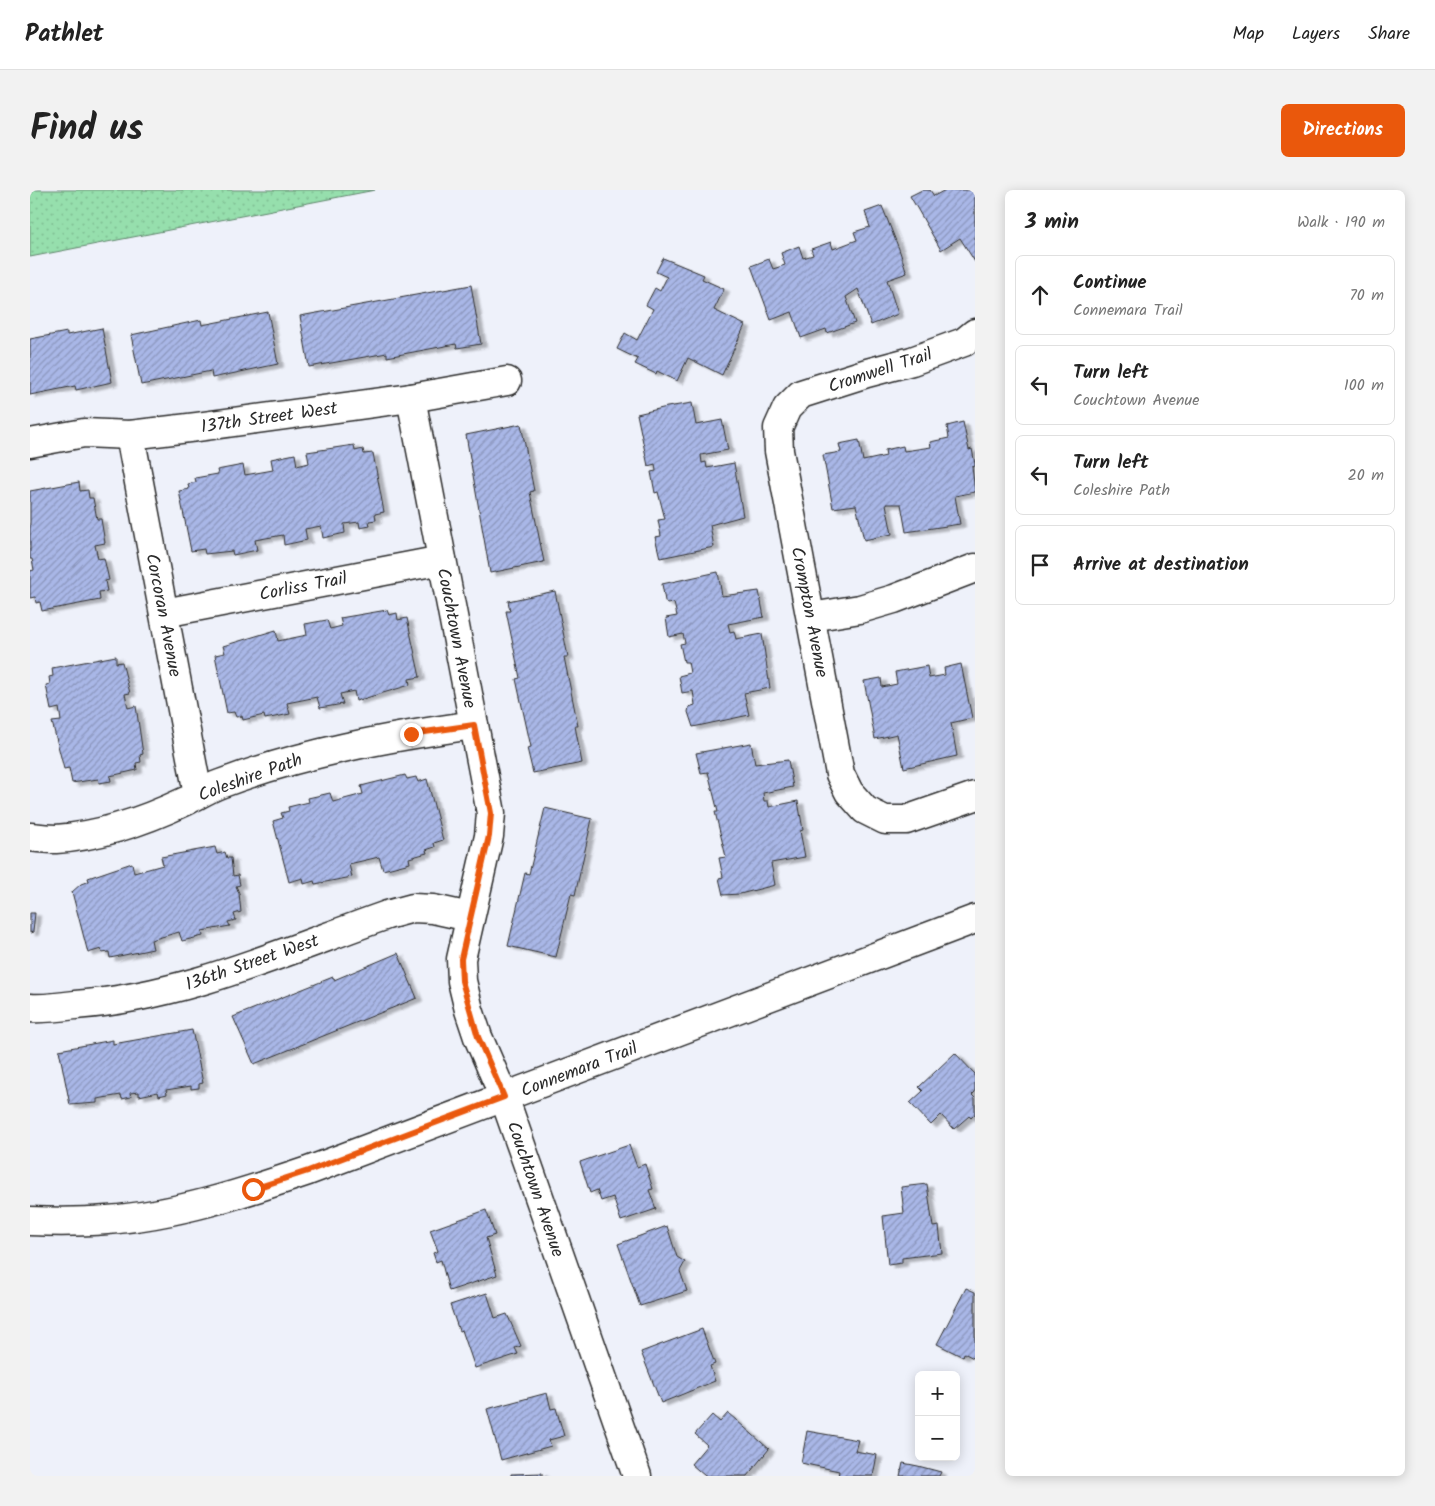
<!DOCTYPE html>
<html lang="en">
<head>
<meta charset="utf-8">
<style>
  body { margin:0; font-family:Kalam,sans-serif; background:#f2f2f2; color:#222 }
  .controls { position:absolute; right:15px; bottom:15px; display:grid; overflow:hidden; border-radius:8px; box-shadow:0 2px 12px #0003 }
  .controls button { width:45px; height:45px; display:grid; place-items:center; padding:0; border:0; border-bottom:1px solid #e0e0e0; background:#fff; color:#222; font:25px sans-serif }
  .stop { position:absolute; width:15px; height:15px; margin:-11px; border:4px solid #ea580c; border-radius:50%; background:#fff }
  .stop.end { background:#ea580c; border-color:#fff; box-shadow:0 1px 5px #0008 }
  .list { margin:0; padding:0; list-style:none }
  h2 { display:flex; justify-content:space-between; align-items:center; height:65px; margin:0; padding:0 20px; font-size:21px }
  h2 small { font-size:16px; font-weight:400; color:#767676 }
  .list li { display:grid; grid-template-columns:32px 1fr auto; gap:15px; align-items:center; box-sizing:border-box; height:80px; margin:0 10px 10px; padding:0 10px; border:1px solid #e0e0e0; border-radius:8px }
  .list b { display:block; font-size:19px; white-space:nowrap }
  .list p { margin:0; font-size:16px; white-space:nowrap; color:#767676 }
  .list em { font-size:16px; font-style:normal; color:#767676 }
  .icon { flex:none; width:28px; height:28px; fill:none; stroke:currentColor; stroke-width:2; stroke-linecap:round; stroke-linejoin:round }
  .map { position:relative; flex:none; width:945px; height:1286px; overflow:hidden; border-radius:8px }
  header { display:flex; align-items:center; gap:30px; box-sizing:border-box; height:70px; padding:0 25px; background:#fff; border-bottom:1px solid #e0e0e0 }
  header strong { font-size:24px }
  nav { display:flex; gap:28px; margin-inline-start:auto; font-size:18px }
  .intro { display:flex; align-items:center; justify-content:space-between; box-sizing:border-box; height:120px; padding:0 30px }
  h1 { margin:0; font-size:35px }
  .button { padding:12px 22px; border-radius:8px; background:#ea580c; color:#fff; font-size:18px; font-weight:700 }
  main { display:flex; gap:30px; padding:0 30px }
  aside { flex:1; background:#fff; border-radius:8px; box-shadow:0 2px 12px #0003 }
  .map>svg:first-child { display:block }
  .green { fill:url(#green-dots); stroke:#60856c }
  .building { fill:url(#building-hatch); stroke:#2b2b2b; filter:url(#shadow) }
  .lines { fill:none; stroke-linecap:round; stroke-linejoin:round }
  .minor-casing { stroke:#2b2b2b; stroke-width:31 }
  .minor { stroke:#fff; stroke-width:28 }
  .route { stroke:#ea580c; stroke-width:6 }
  .labels { text-anchor:middle; stroke-width:4.5; stroke-linejoin:round; paint-order:stroke }
  .street-label { font-size:18px; fill:#2b2b2b; stroke:#fff }
</style>
</head>
<body>
<header>
<strong>Pathlet</strong>
<nav><a>Map</a><a>Layers</a><a>Share</a></nav>
</header>
<div class="intro"><h1>Find us</h1><a class="button">Directions</a></div>
<main>
<div class="map">
<svg width="945" height="1286" viewBox="0 0 945 1286">
  <defs>
    <pattern id="green-dots" width="8" height="8" patternUnits="userSpaceOnUse" patternTransform="scale(1.25)"><rect width="8" height="8" fill="#96dfad"/><path d="M2 2h.1M6 6h.1" fill="none" stroke="#81c095" stroke-width="1.8" stroke-linecap="round"/></pattern>
    <pattern id="building-hatch" width="6" height="6" patternUnits="userSpaceOnUse" patternTransform="scale(1.25)"><rect width="6" height="6" fill="#a9b7e7"/><path d="M-1 1l2-2M0 6l6-6M5 7l2-2" fill="none" stroke="#8a95bb"/></pattern>
    <filter id="shadow"><feDropShadow dx="5.5" dy="3" stdDeviation="1" flood-color="#0004"/></filter>
  </defs>
  <rect width="100%" height="100%" fill="#eef1fa"/>
  <filter id="ink" filterUnits="userSpaceOnUse"><feTurbulence type="fractalNoise" baseFrequency=".02" numOctaves="2"/><feDisplacementMap in="SourceGraphic" scale="10" xChannelSelector="R" yChannelSelector="G"/><feConvolveMatrix kernelMatrix="1 2 1 2 8 2 1 2 1" color-interpolation-filters="sRGB"/></filter>
  <g filter="url(#ink)">
    <!-- green -->
    <path class="green" d="M0 0H345L0 67Z"/>
    <!-- building -->
    <g class="building">
      <path d="M892 0H900L904 6 915 0H945V72L930 48 911 60 880 6Z"/>
      <path d="M852 16 869 59 877 83 857 90 868 124 841 135 828 99 816 107 825 133 797 143 796 139 771 148 762 122 741 130 721 76 739 69 743 79 755 75 751 63 769 56 773 68 783 65 781 59 801 52 803 59 827 50 824 42 840 37 835 22Z"/>
      <path d="M633 68 674 85 672 89 694 99 684 120 715 135 692 185 658 168 647 191 627 181 626 184 605 174 608 169 587 159 595 143 607 150 623 119 616 115 625 98 630 101 637 87 626 82Z"/>
      <path d="M441 95 451 154 427 158 426 154 357 167V163L279 177 270 126Z"/>
      <path d="M238 122 248 174 182 188 181 181 111 195 101 145 171 130 172 135Z"/>
      <path d="M72 138 82 192 46 200 45 196 0 205V149L37 142V145Z"/>
      <path d="M662 213 666 235 692 230 698 260 671 265 672 273 676 272 677 278 704 273 713 326 680 335 684 357 630 368 625 347 631 346 628 330 635 329 628 302 625 303 621 282 626 281 625 274 618 276 607 224 637 217Z"/>
      <path d="M933 232 939 260 942 259 945 274V276L942 277 945 302 925 306 930 334 876 342 871 314H856L862 344 834 350 826 315 803 318 793 265 811 262 809 254 829 250 833 271 856 266 855 260 873 256 874 261 901 257 900 252 919 248 917 236Z"/>
      <path d="M491 234 504 301 500 302 514 372 460 383 436 245Z"/>
      <path d="M324 255 325 261 333 259 334 264 343 263 354 322 345 324 346 330 339 331 340 336 330 338 329 332 314 334 315 343 293 348 291 336 275 339 277 350 254 355 253 345 225 350 227 360 203 365 202 361 175 364 174 359 161 361 149 301 159 299 158 294 166 292 165 288 188 284 187 280 213 275 215 285 243 280 241 269 265 264 267 276 279 273 277 262Z"/>
      <path d="M49 292 50 301 58 300 59 308H63L67 329H71L75 353 65 355 68 369 74 368 79 390 75 391 77 401 69 402 70 410 12 421 10 412 6 413 5 407 0 408V381L4 380 2 369H0V301Z"/>
      <path d="M688 382 692 406 729 401 734 427 698 434 700 442 704 441 706 449 732 444 740 498 714 503 719 525 663 537 658 522 659 517 665 515 663 501 652 503 649 486 660 483 658 472H654L650 454 655 453 653 444 639 447 636 428 647 426 644 413 637 414 635 411 632 394Z"/>
      <path d="M525 401 538 467H534L548 536H545L552 573 503 583 497 558 501 557 486 489 490 488 476 421H480L478 411Z"/>
      <path d="M357 420 359 425 367 423 368 430 377 428 390 487 379 489 380 495 326 511 324 501 310 504 313 514 290 518 287 507 257 513 260 524 235 529 234 525 213 530 212 526 206 527 204 522 197 523 185 465 195 463 193 456 246 440 248 451 277 445 275 434 297 430 300 439 312 436 310 428Z"/>
      <path d="M86 466V473L92 472 100 503 95 504 98 518 106 516 113 564 110 565 111 572 106 573 107 580 80 586 81 591 69 593 68 589 42 593 39 578 34 579 22 532 31 531 29 518 21 520 16 495 20 494 19 487 23 486 22 478Z"/>
      <path d="M931 474 942 528 921 533 927 566 874 578 867 544 845 549 834 491 851 488 852 497 867 494 865 482 897 476 899 488 915 485 914 478Z"/>
      <path d="M721 553 725 574 758 570 763 597 733 603 734 611H738L739 617 768 611 773 640 770 641 775 667 741 673 745 695 710 704 693 705 689 688 693 687 689 668 696 667 685 622H688L678 582 671 583 666 563Z"/>
      <path d="M375 585 377 589 386 587 388 592 397 589 413 650 404 653 405 657 396 660 397 663 379 668 380 673 353 680 349 667 319 674 322 687 285 694 284 691 274 694 273 688 259 692 243 631 253 628 251 623 259 621 258 617 279 612 278 608 300 603 303 612 333 604 331 596Z"/>
      <path d="M515 618 562 629 545 705 541 704 526 767 478 756 495 683 499 684Z"/>
      <path d="M185 657 187 664 195 662 197 668H201L203 686 208 685 210 695 206 696 209 703 211 722 204 724 206 730 198 732 200 736 172 741 173 746 152 751 149 742 121 750 123 759 80 768 79 762 72 763 71 759 58 763 42 702 51 694 59 691 58 688 102 673 104 683 133 675 131 667Z"/>
      <path d="M0 723H5L3 742 0 743Z"/>
      <path d="M368 763 387 808 224 874 203 827 303 787 304 790Z"/>
      <path d="M162 840 173 893 169 894V898L161 899V896L136 900 137 904 129 906 128 902 109 906V902L100 903 101 907 92 909 91 905 67 909V913L40 915 29 860 83 850V854Z"/>
      <path d="M925 863 945 884V902L942 905 945 908V924L941 928 939 926 924 939 911 925 901 935 880 913 893 901 889 897Z"/>
      <path d="M599 955 607 977 615 974 623 999 619 1000 626 1019 591 1031 583 1007 571 1011 567 1000 560 1003 550 972Z"/>
      <path d="M897 994 903 1037 909 1036 912 1063 872 1068V1073L858 1075 853 1026 874 1023 871 997Z"/>
      <path d="M456 1020 465 1045 456 1048 467 1085 419 1101 411 1070 406 1072 403 1063 408 1061 400 1040Z"/>
      <path d="M637 1036 647 1067 655 1072 650 1081 657 1101 610 1116 588 1054Z"/>
      <path d="M936 1098 945 1102V1169L934 1163 933 1167 907 1154Z"/>
      <path d="M457 1103 465 1128 477 1124 491 1156 485 1158 488 1164 445 1178 432 1140 429 1141 420 1115Z"/>
      <path d="M672 1139 685 1174 680 1176 685 1191 631 1213 611 1162Z"/>
      <path d="M517 1203 521 1219 526 1218 534 1246 519 1250 521 1256 471 1270 457 1219Z"/>
      <path d="M698 1223 739 1259 717 1286H675L661 1274 677 1255 665 1244 682 1225 690 1232Z"/>
      <path d="M777 1241 828 1250 825 1261 847 1265 843 1286H808L809 1281 771 1273Z"/>
      <path d="M873 1273 888 1276 911 1282 909 1286H870Z"/>
      <path d="M512 1283V1286H481V1284Z"/>
    </g>
    <g class="lines">
      <!-- minor casing -->
      <g class="minor-casing">
        <g id="minor">
          <path d="M945 143 934 152 882 171 837 183 771 204 757 218 748 238 749 261 810 584 819 602 835 620 855 630H876L945 606"/>
          <path d="M381 208 461 623 459 646 431 769 432 791 439 820 448 847 474 907 607 1286"/>
          <path d="M100 245 168 604"/>
          <path d="M0 253 54 243 100 245 167 237 381 208 477 191"/>
          <path d="M134 423 412 370"/>
          <path d="M781 427 830 419 864 409 945 378"/>
          <path d="M0 647C9 648 18 649 26 649 72 646 116 630 156 611 168 605 179 598 190 594 272 563 358 547 444 535"/>
          <path d="M0 818C15 819 30 817 45 815 154 807 255 761 357 725L383 718 403 719 440 727"/>
          <path d="M0 1031C26 1032 51 1032 77 1030 146 1025 213 1003 278 981L945 729"/>
        </g>
      </g>
      <!-- minor -->
      <use href="#minor" class="minor"/>
    </g>
  </g>
  <g class="lines" filter="url(#ink)">
    <!-- route -->
    <path class="route" d="M223 999 278 981 474 907 448 847 432 791 431 769 459 646 461 623 444 535 381 544"/>
  </g>
  <g class="labels">
    <!-- street labels -->
    <g class="street-label">
      <text transform="translate(850 180) rotate(-18)" y="6">Cromwell Trail</text>
      <text transform="translate(239 227) rotate(-8)" y="6">137th Street West</text>
      <text transform="translate(273 396) rotate(-11)" y="6">Corliss Trail</text>
      <text transform="translate(780 422) rotate(79)" y="6">Crompton Avenue</text>
      <text transform="translate(134 425) rotate(79)" y="6">Corcoran Avenue</text>
      <text transform="translate(427 448) rotate(79)" y="6">Couchtown Avenue</text>
      <text transform="translate(220 587) rotate(-20)" y="6">Coleshire Path</text>
      <text transform="translate(222 772) rotate(-19)" y="6">136th Street West</text>
      <text transform="translate(549 879) rotate(-21)" y="6">Connemara Trail</text>
      <text transform="translate(506 999) rotate(71)" y="6">Couchtown Avenue</text>
    </g>
  </g>
</svg>
<div class="controls">
<button>+</button>
<button>−</button>
</div>
<div class="stop" style="left:223px;top:999px"></div>
<div class="stop end" style="left:381px;top:544px"></div>
</div>
<aside>
<h2>3 min<small>Walk · 190 m</small></h2>
<ul class="list">
<li><svg class="icon" aria-label="ahead" viewBox="0 0 24 24"><path d="M12 20V5M6 11l6-6 6 6"/></svg><div><b>Continue</b><p>Connemara Trail</p></div><em>70 m</em></li>
<li><svg class="icon" aria-label="left" viewBox="0 0 24 24"><path d="M17 20v-9H6M10 6l-5 5 5 5"/></svg><div><b>Turn left</b><p>Couchtown Avenue</p></div><em>100 m</em></li>
<li><svg class="icon" aria-label="left" viewBox="0 0 24 24"><path d="M17 20v-9H6M10 6l-5 5 5 5"/></svg><div><b>Turn left</b><p>Coleshire Path</p></div><em>20 m</em></li>
<li><svg class="icon" aria-label="arrive" viewBox="0 0 24 24"><path d="M6 21V4h12l-3 4 3 4H6"/></svg><div><b>Arrive at destination</b></div></li>
</ul>
</aside>
</main>
</body>
</html>
